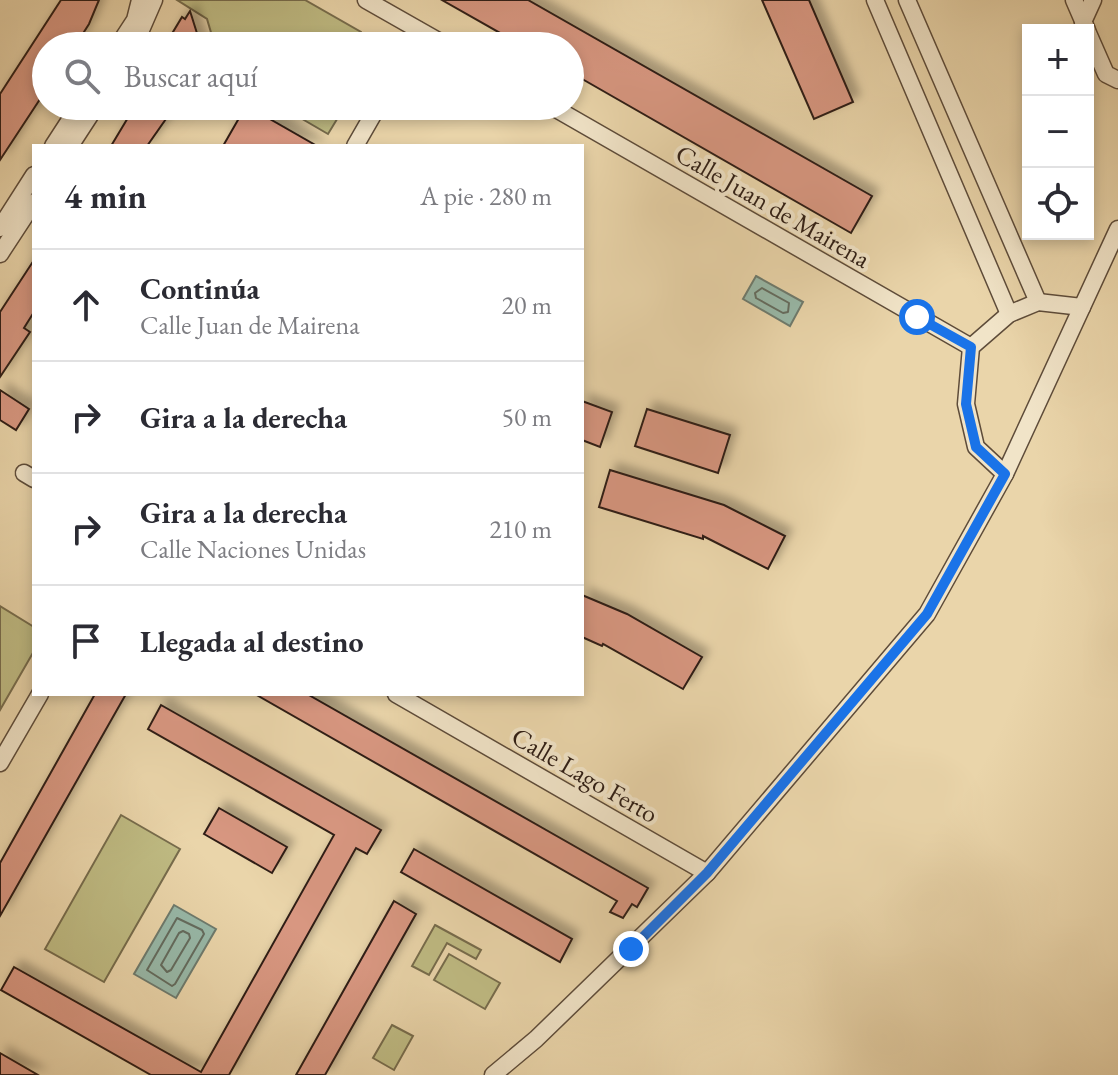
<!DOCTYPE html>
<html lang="es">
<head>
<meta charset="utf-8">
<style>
  body { margin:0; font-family:"EB Garamond",serif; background:#f2f2f3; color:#2b2b33 }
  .controls { position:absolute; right:24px; top:24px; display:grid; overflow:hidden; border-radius:0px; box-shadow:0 4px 12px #0003 }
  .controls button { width:72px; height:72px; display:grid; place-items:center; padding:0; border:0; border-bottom:2px solid #e1e1e2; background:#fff; color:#2b2b33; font:40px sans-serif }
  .stop { position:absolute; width:24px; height:24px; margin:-18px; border:6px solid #1a73e8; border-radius:50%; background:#fff }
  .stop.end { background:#1a73e8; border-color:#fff; box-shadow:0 2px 8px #0008 }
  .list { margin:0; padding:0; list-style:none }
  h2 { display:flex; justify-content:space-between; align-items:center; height:104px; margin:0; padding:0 32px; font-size:34px }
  h2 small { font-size:26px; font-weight:400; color:#7c7c81 }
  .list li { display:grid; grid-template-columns:52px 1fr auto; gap:24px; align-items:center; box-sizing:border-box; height:112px; padding:0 32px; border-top:2px solid #e1e1e2 }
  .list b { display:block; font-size:30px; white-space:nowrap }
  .list p { margin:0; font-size:26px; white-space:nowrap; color:#7c7c81 }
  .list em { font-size:26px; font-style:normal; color:#7c7c81 }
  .icon { flex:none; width:44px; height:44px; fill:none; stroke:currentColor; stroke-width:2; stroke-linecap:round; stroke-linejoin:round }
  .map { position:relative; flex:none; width:1118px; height:1075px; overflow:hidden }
  .search { position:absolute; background:#fff; box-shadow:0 4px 12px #0003; left:32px; top:32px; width:552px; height:88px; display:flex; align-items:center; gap:20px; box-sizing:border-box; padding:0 28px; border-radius:44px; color:#7c7c81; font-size:30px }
  .panel { position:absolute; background:#fff; box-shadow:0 4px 12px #0003; left:32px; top:144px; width:552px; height:552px; border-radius:0px }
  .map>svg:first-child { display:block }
  .green { fill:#bfbb83; stroke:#776c4c; stroke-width:2 }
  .water { fill:#98b9a9; stroke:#6e7b6e; stroke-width:2 }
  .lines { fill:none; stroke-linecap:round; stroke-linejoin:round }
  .shore { stroke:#646c5f; stroke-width:2 }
  .building { fill:#d89781; stroke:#2f1e15; stroke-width:2; filter:url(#shadow) }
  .street-casing { stroke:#5e4c3a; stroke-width:19 }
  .street { stroke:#f1e4c8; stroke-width:16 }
  .route { stroke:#1a73e8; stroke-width:10 }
  .labels { text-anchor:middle; stroke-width:8; stroke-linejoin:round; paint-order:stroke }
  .street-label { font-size:26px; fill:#2f1e15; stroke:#f1e4c8 }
</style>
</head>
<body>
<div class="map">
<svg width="1118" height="1075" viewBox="0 0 1118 1075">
  <defs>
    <filter id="shadow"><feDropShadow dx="7" dy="-7" stdDeviation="4" flood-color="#0004"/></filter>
  </defs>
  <rect width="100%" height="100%" fill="#ead5aa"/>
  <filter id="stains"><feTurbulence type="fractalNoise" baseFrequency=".0025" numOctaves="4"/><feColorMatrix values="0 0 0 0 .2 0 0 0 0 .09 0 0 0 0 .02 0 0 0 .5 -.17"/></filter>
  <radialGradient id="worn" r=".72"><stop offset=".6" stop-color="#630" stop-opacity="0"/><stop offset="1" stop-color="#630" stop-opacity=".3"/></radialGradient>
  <!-- green -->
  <g class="green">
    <path d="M177 0H305L361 32 368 46H215L207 19Z"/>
    <path d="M280 106H345L328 134Z"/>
    <path d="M0 606 34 627V651L0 710Z"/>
    <path d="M121 815 180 849 104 982 45 949Z"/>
    <path d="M435 925 481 950 476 959 447 943 429 975 412 966Z"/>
    <path d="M449 954 500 983 485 1009 434 980Z"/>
    <path d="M392 1025 413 1036 394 1070 373 1058Z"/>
  </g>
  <!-- water -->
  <g class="water">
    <path d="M756 276 803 302 790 326 743 299Z"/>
    <path d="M174 905 216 929 176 998 134 974Z"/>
  </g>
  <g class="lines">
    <!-- shore -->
    <g class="shore">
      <path d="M762 288 789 303 788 312 783 313 756 298 755 293Z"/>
      <path d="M177 918 202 930 204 934 175 984 172 986 147 970Z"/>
      <path d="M183 931 189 934 190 938 171 970 167 972 161 965 179 933Z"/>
    </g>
  </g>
  <!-- building -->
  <g class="building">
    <path d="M61 0H99L89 24 75 46H46V90L0 160V94Z"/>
    <path d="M442 0H528L872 196 851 233 570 72V46H523Z"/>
    <path d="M762 0H809L853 102 814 119Z"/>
    <path d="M190 11 201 46H171L175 40 170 37 182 17 185 19Z"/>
    <path d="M135 106H175L147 146H111Z"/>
    <path d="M246 106H247L317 146H223Z"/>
    <path d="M34 260V312L24 328 30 332 0 377V312Z"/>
    <path d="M0 390 29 409 16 430 0 420Z"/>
    <path d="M582 401 612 412 600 447 582 440Z"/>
    <path d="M647 409 730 435 718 473 635 446Z"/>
    <path d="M610 470 724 505 785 536 768 569 703 536V539L599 507Z"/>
    <path d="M582 595 627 614 702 657 683 689 603 644 602 646 582 637Z"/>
    <path d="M95 694H126L0 916V863Z"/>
    <path d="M255 694H307L648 888 637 907 632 904 623 918 610 912 617 901Z"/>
    <path d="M161 705 381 830 367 854 356 848 229 1075H151L1 990 14 967 201 1072 334 835 148 729Z"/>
    <path d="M219 808 287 847 272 873 204 834Z"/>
    <path d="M414 849 572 939 560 962 401 872Z"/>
    <path d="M394 901 416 914 325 1075H296Z"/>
    <path d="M0 1053 38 1075H0Z"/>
  </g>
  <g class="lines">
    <!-- street casing -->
    <g class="street-casing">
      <g id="street">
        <path d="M366 0 447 46"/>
        <path d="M875 0 1009 314"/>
        <path d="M907 0 1038 302"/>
        <path d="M1074 0 1087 30"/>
        <path d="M1083 22 1093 0"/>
        <path d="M1088 33 1106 74 1118 80"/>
        <path d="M118 46 135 20 140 0"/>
        <path d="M134 46 154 0"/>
        <path d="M408 46 418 30"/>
        <path d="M551 106 971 347"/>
        <path d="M53 146 79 106"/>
        <path d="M70 146 96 106"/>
        <path d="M355 146 378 106"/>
        <path d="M0 228 34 175"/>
        <path d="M0 254 34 202"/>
        <path d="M24 473 34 479"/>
        <path d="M1005 474 976 447 966 404 971 347 1009 314 1038 302 1082 307"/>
        <path d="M396 694 707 873"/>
        <path d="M0 763 40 694"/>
        <path d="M493 1075 536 1039 707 873 927 614 1005 474 1118 229"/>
      </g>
    </g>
    <!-- street -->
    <use href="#street" class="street"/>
  </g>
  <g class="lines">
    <!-- route -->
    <path class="route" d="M631 949 707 873 927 614 1005 474 976 447 966 404 971 347 917 317"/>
  </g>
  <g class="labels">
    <!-- street labels -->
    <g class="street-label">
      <text transform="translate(773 206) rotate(30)" y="9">Calle Juan de Mairena</text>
      <text transform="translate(585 775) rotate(30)" y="9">Calle Lago Ferto</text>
    </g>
  </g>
  <rect width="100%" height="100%" filter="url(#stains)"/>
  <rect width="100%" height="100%" fill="url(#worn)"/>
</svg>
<div class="controls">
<button>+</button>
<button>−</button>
<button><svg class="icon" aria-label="locate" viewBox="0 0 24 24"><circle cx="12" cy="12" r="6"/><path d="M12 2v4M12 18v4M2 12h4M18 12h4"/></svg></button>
</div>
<div class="stop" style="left:917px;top:317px"></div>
<div class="stop end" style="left:631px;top:949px"></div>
<div class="search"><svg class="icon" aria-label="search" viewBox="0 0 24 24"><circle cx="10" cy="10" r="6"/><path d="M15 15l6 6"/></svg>Buscar aquí</div>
<section class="panel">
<h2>4 min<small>A pie · 280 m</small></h2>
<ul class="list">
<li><svg class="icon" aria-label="ahead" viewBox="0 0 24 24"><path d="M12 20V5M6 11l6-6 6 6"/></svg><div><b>Continúa</b><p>Calle Juan de Mairena</p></div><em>20 m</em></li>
<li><svg class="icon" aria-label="right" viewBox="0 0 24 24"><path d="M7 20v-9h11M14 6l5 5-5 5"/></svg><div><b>Gira a la derecha</b></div><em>50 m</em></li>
<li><svg class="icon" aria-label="right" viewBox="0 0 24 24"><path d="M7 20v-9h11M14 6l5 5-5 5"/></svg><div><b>Gira a la derecha</b><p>Calle Naciones Unidas</p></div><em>210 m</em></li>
<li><svg class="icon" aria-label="arrive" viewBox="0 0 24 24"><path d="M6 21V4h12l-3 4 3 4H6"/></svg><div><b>Llegada al destino</b></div></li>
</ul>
</section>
</div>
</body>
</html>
